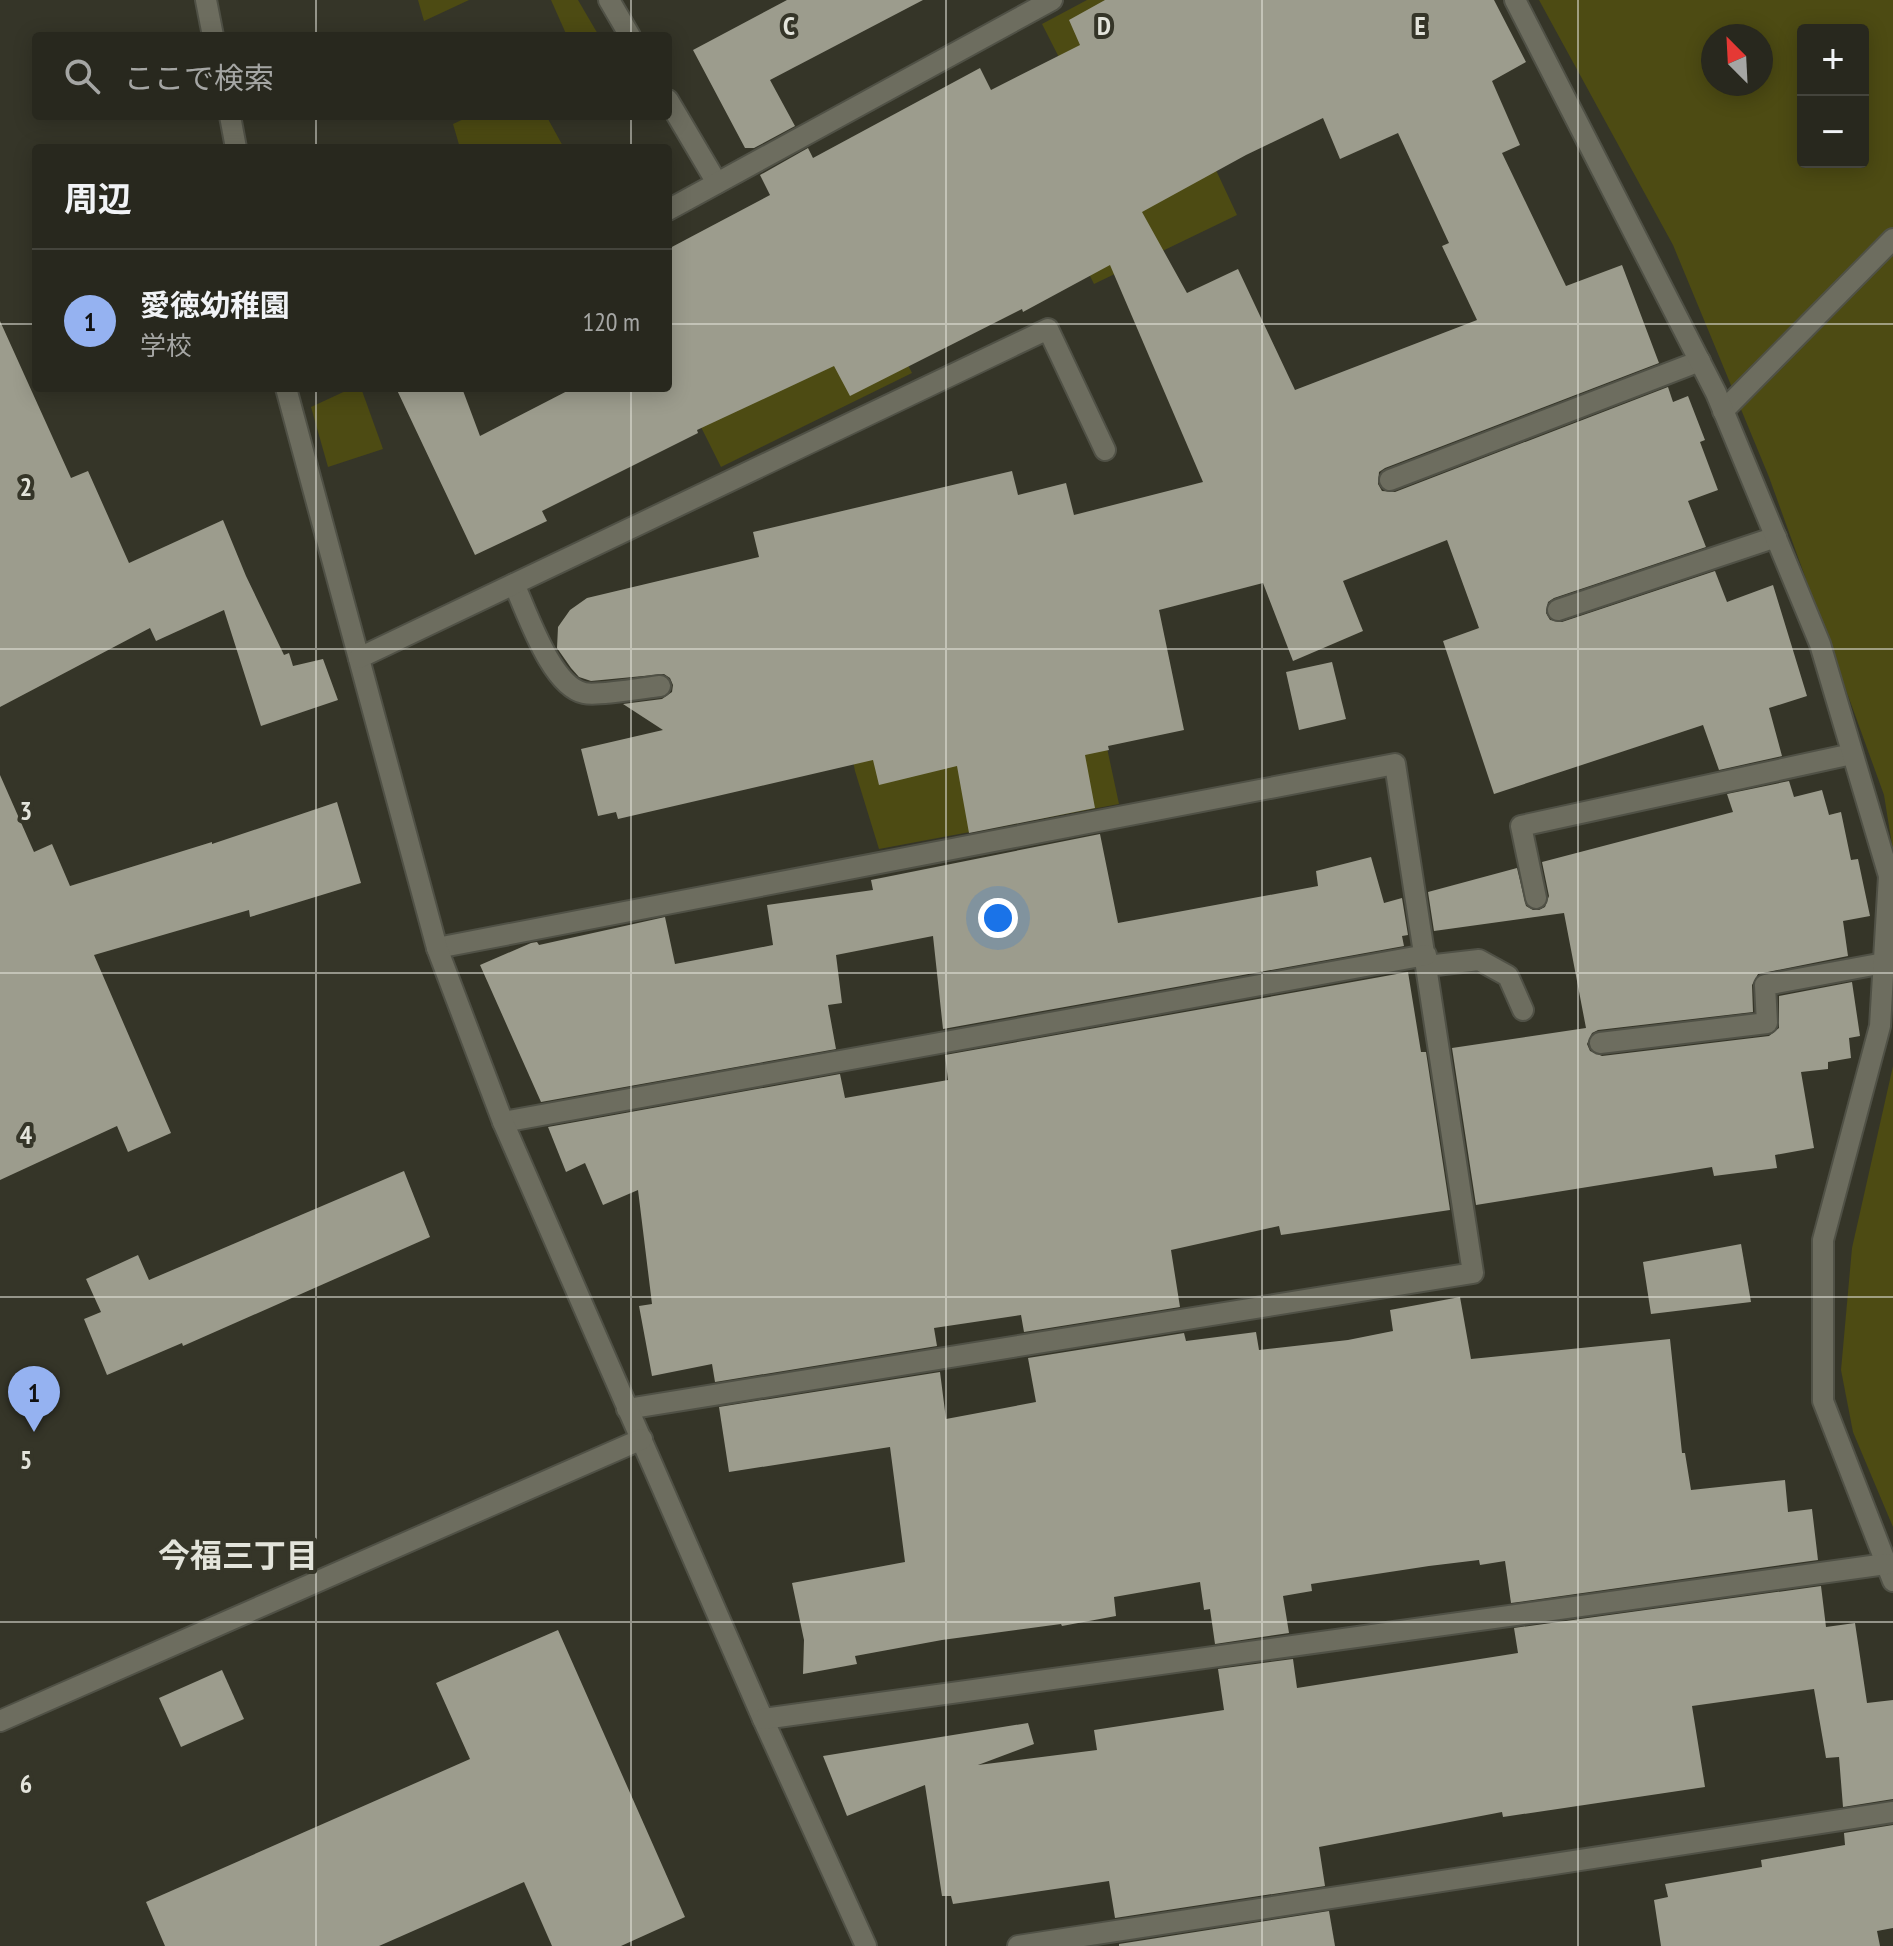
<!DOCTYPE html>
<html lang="ja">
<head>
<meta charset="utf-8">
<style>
  body { margin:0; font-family:"PT Sans Narrow","Noto Sans JP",sans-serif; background:#34342b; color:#f1f3f6 }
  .controls { position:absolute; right:24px; top:24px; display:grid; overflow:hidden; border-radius:8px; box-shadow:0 4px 20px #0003 }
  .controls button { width:72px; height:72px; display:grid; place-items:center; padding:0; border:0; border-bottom:2px solid #44443c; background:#28281e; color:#f1f3f6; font:40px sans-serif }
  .compass { position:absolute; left:1701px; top:24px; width:72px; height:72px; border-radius:50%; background:#28281e; box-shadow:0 4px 20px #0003; rotate:336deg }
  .you { position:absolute; left:998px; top:918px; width:28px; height:28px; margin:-20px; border:6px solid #fff; border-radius:50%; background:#1a73e8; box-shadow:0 0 0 12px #1a73e833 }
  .badge { display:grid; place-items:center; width:52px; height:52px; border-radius:50%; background:#95b2f1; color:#111; font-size:26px; font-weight:700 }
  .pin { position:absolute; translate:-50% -66px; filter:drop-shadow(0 2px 4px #0008) }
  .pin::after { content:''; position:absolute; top:42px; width:28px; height:24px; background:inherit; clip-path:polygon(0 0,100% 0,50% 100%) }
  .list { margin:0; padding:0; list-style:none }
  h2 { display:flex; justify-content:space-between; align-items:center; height:104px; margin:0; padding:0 32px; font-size:34px }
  h2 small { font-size:26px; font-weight:400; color:#a5a6a4 }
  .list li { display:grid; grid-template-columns:52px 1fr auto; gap:24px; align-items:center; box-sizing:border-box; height:144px; padding:0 32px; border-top:2px solid #44443c }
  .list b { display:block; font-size:30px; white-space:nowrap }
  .list p { margin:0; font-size:26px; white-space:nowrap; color:#a5a6a4 }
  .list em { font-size:26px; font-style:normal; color:#a5a6a4 }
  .icon { flex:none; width:44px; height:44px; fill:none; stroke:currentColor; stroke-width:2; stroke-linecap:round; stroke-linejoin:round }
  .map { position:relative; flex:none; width:1893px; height:1946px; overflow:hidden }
  .search { position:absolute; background:#28281e; box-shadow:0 4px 20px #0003; left:32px; top:32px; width:640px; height:88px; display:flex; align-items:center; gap:20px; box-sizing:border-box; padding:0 28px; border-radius:8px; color:#a5a6a4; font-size:30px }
  .panel { position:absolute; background:#28281e; box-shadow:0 4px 20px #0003; left:32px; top:144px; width:640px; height:248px; border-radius:8px }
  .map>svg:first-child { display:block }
  .green { fill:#4d4b13; fill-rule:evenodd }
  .building { fill:#9c9c8d; fill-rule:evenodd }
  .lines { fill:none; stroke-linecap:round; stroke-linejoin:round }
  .lane-casing { stroke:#505146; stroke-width:24 }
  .street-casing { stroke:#505146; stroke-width:24 }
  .lane { stroke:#6d6d5f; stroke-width:20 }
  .street { stroke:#6d6d5f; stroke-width:20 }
  .grid { fill:none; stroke:#e3e4db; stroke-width:2; stroke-opacity:0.55 }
  .labels { text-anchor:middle; stroke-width:8; stroke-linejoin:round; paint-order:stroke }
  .neighbourhood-label { font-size:32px; font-weight:bold; fill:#e3e4db; stroke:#353528 }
  .grid-label { font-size:26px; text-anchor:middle; font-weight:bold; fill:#e3e4db; stroke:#353528; stroke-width:8; stroke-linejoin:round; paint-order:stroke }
</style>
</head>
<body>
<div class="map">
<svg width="1893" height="1946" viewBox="0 0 1893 1946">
  <rect width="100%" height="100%" fill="#353528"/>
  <!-- green -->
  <g class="green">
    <path d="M418 0H469L424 21Z"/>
    <path d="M551 0H578L599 36H567Z"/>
    <path d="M1087 0H1128L1207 151 1237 215 1094 284 1036 166 1096 130 1042 24Z"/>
    <path d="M1539 0H1893V851L1884 795 1769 477 1673 245ZM1803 30H1863V162H1803ZM1713 36H1761V84H1713Z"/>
    <path d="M470 116H552L548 119 564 148H460L453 124Z"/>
    <path d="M869 287 912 373 721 467 696 417Z"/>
    <path d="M352 388H361L383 449 328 467 311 407Z"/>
    <path d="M1088 659 1119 804 879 849 855 771 835 670Z"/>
    <path d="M1893 1066V1527L1853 1432 1841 1370 1852 1248Z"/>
  </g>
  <!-- building -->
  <g class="building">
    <path d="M787 0H923L770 80 795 126 754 148H745L693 50Z"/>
    <path d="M1105 0H1494L1526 62 1492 81 1520 145 1502 153 1566 286 1622 265 1659 363 1385 468 1379 472 1378 484 1382 491 1395 492 1668 387 1673 402 1688 396 1705 440 1700 442 1718 490 1688 501 1706 547 1554 598 1548 602 1546 613 1550 620 1562 622 1715 571 1727 602 1773 585 1807 696 1769 708 1782 756 1719 770 1703 725 1494 794 1443 641 1479 628 1447 540 1343 581 1363 631 1293 661 1263 583 1159 610 1184 730 1108 746 1109 750 1085 755 1095 808 969 833 957 766 879 785 873 760 618 819 616 812 598 816 581 749 663 730 623 704 662 699 672 692 673 685 670 678 664 674 591 681 579 677 571 668 557 648 558 627 570 610 587 598 759 557 753 532 1012 471 1018 495 1066 483 1074 515 1203 482 1110 265 1023 312 1022 309 850 396 834 366 697 430 698 433 542 511 547 521 475 555 396 388H462L480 436 573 388H668V249L770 195 760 175 808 148 813 158 980 68 991 90 1080 45 1069 20ZM1323 118 1340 159 1398 133 1449 243 1442 246 1477 320 1295 390 1238 269 1187 293 1142 212 1246 155Z"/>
    <path d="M0 321 71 478 88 471 129 563 223 520 246 576 284 655 289 653 293 666 323 659 338 700 261 726 224 610 156 641 150 628 0 707Z"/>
    <path d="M1332 662 1346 719 1299 730 1286 672Z"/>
    <path d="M0 775 34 852 52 844 70 886 212 842V844L337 802 361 883 250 917 249 910 94 955 171 1133 128 1152 117 1126 0 1180Z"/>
    <path d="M1789 781 1794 797 1822 790 1829 815 1841 812 1851 860 1858 859 1870 916 1843 921 1848 956 1758 974 1752 985 1753 1012 1598 1030 1592 1033 1587 1044 1590 1051 1602 1056 1769 1036 1779 1028V996L1852 982 1860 1036 1849 1038 1851 1058 1828 1062V1069L1801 1072 1814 1148 1775 1155 1777 1168 1714 1176 1712 1167 1476 1205 1452 1048 1586 1028 1564 913 1434 931 1428 892 1517 868 1526 906 1533 910H1539L1545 907 1549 896 1542 862 1733 812 1727 794Z"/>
    <path d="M1100 834 1118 923 1318 886 1316 871 1371 857 1384 903 1402 898 1408 935 1402 936 1404 946 943 1029 933 936 836 955 842 1003 828 1005 836 1049 541 1102 480 965 531 943 537 942 539 945 665 917 675 964 773 945 767 905 873 890 871 880Z"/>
    <path d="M1408 972 1421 1052H1426L1450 1210 1281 1235 1279 1226 1171 1250 1180 1307 1024 1332 1021 1315 934 1328 937 1346 715 1382 712 1364 652 1376 639 1306 652 1304 638 1190 603 1205 585 1163 566 1172 548 1127 840 1074 845 1098 948 1080 945 1055Z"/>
    <path d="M404 1171 430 1237 183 1346 182 1343 107 1375 84 1319 101 1312 86 1279 138 1255 149 1280Z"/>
    <path d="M1741 1244 1751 1302 1651 1314 1643 1262Z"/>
    <path d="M1460 1297 1471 1359 1670 1339 1682 1453H1685L1691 1490 1785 1480 1788 1512 1812 1509 1818 1560 1511 1603 1505 1561 1480 1565 1479 1560 1429 1566 1311 1584 1312 1591 1283 1596 1289 1633 1215 1644 1210 1609 1204 1610 1200 1582 1114 1597 1116 1616 1062 1626 1061 1624 942 1640 855 1656 857 1664 803 1674 804 1640 792 1583 905 1562 890 1447 729 1472 719 1407 940 1372 946 1419 1036 1402 1028 1358 1184 1333 1186 1341 1256 1332 1259 1350 1348 1340 1393 1331 1390 1310Z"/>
    <path d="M1821 1586 1826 1627 1855 1623 1867 1703 1893 1700V1799L1843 1807 1839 1757 1826 1758 1814 1689 1692 1706 1705 1787 1503 1817 1502 1812 1319 1847 1325 1886 1115 1918 1109 1881 953 1904 951 1896H942L925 1785 847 1816 823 1756 1028 1723 1034 1744 978 1765 1097 1750 1094 1730 1224 1710 1218 1669 1293 1659 1297 1688 1518 1653 1514 1628Z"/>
    <path d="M558 1630 685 1917 621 1946H552L524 1882 379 1946H165L146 1902 470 1759 436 1683Z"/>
    <path d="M222 1670 244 1719 181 1747 159 1698Z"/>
    <path d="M1893 1825V1928L1877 1931 1880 1946H1661L1654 1900 1668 1897 1665 1884 1762 1867 1761 1860 1845 1845 1844 1833Z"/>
    <path d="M1329 1911 1335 1946H1119V1944Z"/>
  </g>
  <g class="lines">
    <!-- lane casing -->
    <g class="lane-casing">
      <g id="lane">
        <path d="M609 0 630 36"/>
        <path d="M668 100 717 183"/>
        <path d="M1723 411 1893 239"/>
        <path d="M1390 480 1700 361"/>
        <path d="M514 584C527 612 551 686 584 693 597 696 643 688 660 686"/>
        <path d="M1558 610 1776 537"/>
        <path d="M1536 898 1521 826 1852 754"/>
        <path d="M437 948 1395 764 1473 1273 627 1409"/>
        <path d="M1427 966 1479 960 1508 976 1523 1010"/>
        <path d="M1600 1043 1767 1023 1765 985 1884 963"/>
        <path d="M503 1122 1426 955"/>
      </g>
    </g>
    <!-- street casing -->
    <g class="street-casing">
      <g id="street">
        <path d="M206 0 213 36"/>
        <path d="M1515 0 1716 393 1820 644 1889 876 1880 1026 1823 1240V1401L1893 1581"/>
        <path d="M230 116 236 148"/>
        <path d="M668 210 1052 0"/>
        <path d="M286 388 437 948 503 1122 763 1719 866 1946"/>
        <path d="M359 658 1048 329 1105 450"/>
        <path d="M763 1719 1886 1564"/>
        <path d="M0 1721 642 1439"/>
        <path d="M1018 1946 1893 1812"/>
      </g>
    </g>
    <!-- lane -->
    <use href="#lane" class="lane"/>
    <!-- street -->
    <use href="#street" class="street"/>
  </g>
  <!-- grid -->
  <path class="grid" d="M316 0V36M631 0V36M946 0V1946M1262 0V1946M1578 0V1946M316 116V148M631 116V148M0 324H36M668 324H1893M316 388V1946M631 388V1946M0 649H1893M0 973H1893M0 1297H1893M0 1622H1893"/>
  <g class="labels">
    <!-- neighbourhood labels -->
    <g class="neighbourhood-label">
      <text x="238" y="1567">今福三丁目</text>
    </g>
  </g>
  <g class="grid-label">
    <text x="789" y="35">C</text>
    <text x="1104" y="35">D</text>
    <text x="1420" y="35">E</text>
    <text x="26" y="496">2</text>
    <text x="26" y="820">3</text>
    <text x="26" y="1144">4</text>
    <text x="26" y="1469">5</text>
    <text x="26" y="1793">6</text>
  </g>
</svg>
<div class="controls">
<button>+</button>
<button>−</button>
</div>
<svg class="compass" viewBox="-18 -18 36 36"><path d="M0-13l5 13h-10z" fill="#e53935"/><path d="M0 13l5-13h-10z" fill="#a5a6a4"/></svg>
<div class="you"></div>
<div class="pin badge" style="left:34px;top:1432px">1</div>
<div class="search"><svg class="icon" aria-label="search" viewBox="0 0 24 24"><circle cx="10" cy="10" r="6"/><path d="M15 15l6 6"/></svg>ここで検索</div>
<section class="panel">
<h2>周辺<small></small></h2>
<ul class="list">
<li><span class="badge">1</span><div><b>愛徳幼稚園</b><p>学校</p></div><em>120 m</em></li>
</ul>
</section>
</div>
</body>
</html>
